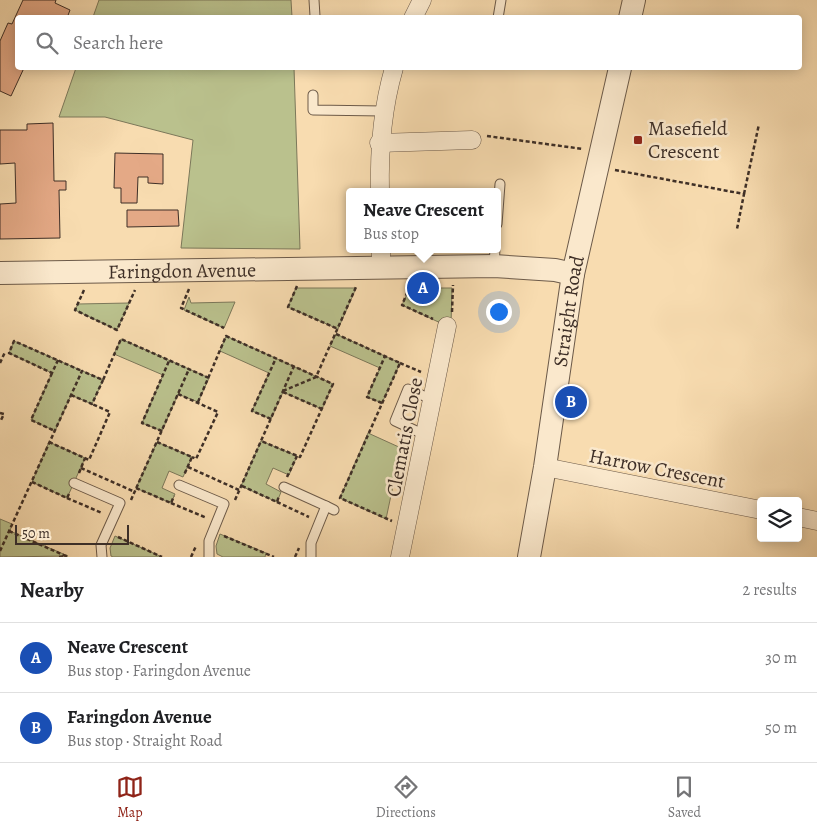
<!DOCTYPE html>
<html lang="en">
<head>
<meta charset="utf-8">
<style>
  body { margin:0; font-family:Alegreya,serif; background:#f6f6f6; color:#202124 }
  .controls { position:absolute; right:15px; bottom:15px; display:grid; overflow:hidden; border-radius:5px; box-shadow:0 2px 12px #0003 }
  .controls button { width:45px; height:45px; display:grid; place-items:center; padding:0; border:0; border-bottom:1px solid #e0e0e0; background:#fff; color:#202124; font:25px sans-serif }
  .scale { position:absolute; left:15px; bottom:12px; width:114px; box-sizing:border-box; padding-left:5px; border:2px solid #3e2f27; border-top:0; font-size:14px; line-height:18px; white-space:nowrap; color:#3e2f27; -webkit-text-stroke:4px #fae8cc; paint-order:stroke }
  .you { position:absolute; left:498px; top:311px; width:18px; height:18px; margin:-12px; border:4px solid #fff; border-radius:50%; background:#1a73e8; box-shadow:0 0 0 8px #1a73e833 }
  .badge { display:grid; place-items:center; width:32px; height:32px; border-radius:50%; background:#8f2418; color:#fff; font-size:16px; font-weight:700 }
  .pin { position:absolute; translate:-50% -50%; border:2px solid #fff; box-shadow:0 1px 5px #0006 }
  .popup { position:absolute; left:346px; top:188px; width:155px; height:65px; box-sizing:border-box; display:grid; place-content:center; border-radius:5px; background:#fff; filter:drop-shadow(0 1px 4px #0005); font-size:16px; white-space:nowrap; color:#757577 }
  .popup b { font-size:19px; color:#202124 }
  .popup::after { content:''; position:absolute; left:50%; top:100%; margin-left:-10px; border:10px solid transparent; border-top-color:#fff }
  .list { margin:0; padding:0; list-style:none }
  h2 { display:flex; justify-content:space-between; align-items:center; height:65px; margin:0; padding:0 20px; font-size:21px }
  h2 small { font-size:16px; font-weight:400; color:#757577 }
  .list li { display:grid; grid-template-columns:32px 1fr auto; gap:15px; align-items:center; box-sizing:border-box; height:70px; padding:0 20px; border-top:1px solid #e0e0e0 }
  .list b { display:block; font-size:19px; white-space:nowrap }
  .list p { margin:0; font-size:16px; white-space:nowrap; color:#757577 }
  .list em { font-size:16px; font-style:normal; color:#757577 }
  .icon { flex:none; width:28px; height:28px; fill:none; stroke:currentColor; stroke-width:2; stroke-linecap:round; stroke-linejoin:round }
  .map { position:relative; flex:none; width:817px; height:557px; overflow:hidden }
  .search { position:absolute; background:#fff; box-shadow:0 2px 12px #0003; left:15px; right:15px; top:15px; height:55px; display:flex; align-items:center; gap:12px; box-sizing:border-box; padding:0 18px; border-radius:5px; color:#757577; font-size:19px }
  .sheet { height:205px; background:#fff }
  nav { display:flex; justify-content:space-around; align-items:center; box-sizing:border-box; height:70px; border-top:1px solid #e0e0e0; background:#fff; font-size:14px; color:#757577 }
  nav a { display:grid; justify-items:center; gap:2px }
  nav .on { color:#8f2418 }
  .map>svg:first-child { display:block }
  .green { fill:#bac18d; stroke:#7c785a }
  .building { fill:#e4a986; stroke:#3e2f27 }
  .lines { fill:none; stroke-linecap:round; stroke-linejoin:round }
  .service-casing { stroke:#6c5a49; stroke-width:11 }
  .minor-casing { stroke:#6c5a49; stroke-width:19 }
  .tertiary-casing { stroke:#6c5a49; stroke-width:24 }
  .path { stroke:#3e2f27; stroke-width:2.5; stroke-dasharray:4 2.5; stroke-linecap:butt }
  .service { stroke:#fae8cc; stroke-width:9 }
  .minor { stroke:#fae8cc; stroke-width:18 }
  .tertiary { stroke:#fae8cc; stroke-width:22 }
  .poi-dot { fill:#8f2418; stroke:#fae8cc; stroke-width:2 }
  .labels { text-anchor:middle; stroke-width:5; stroke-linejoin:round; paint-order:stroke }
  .poi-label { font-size:20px; fill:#3e2f27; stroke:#fae8cc; text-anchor:start }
  .street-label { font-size:20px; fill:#3e2f27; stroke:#fae8cc }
</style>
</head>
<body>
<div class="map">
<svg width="817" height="557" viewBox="0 0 817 557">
  <rect width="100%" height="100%" fill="#f8dcb0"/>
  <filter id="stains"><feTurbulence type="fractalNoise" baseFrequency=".004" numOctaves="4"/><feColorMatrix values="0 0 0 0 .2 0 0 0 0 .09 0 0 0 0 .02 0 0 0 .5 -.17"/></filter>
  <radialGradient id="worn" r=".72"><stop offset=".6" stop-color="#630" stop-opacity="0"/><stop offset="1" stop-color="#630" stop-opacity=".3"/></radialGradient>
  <!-- green -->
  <g class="green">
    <path d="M99 0H291L292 17H93Z"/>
    <path d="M76 68H294L300 249 181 248 193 140 105 117H59Z"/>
    <path d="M296 288H356L338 329 288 307Z"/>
    <path d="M410 288H452L451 325 447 326 402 305Z"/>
    <path d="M189 297 191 303 235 302 224 328 184 310Z"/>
    <path d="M129 303 117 330 75 310 78 304Z"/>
    <path d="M336 334 400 363 382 403 367 397 380 368 330 346Z"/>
    <path d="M226 336 333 384 322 409 283 392 271 419 252 411 269 373 220 351Z"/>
    <path d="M121 339 209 378 198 402 178 394 162 431 142 423 163 375 114 354Z"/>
    <path d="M14 341 103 380 92 404 71 395 55 431 31 420 52 373 9 353Z"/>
    <path d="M368 433 401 448 386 519 340 498Z"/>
    <path d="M261 441 297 456 289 475 273 468 266 484 281 492 277 502 241 486Z"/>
    <path d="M49 442 85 458 67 498 32 482Z"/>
    <path d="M157 442 192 457 183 477 169 471 162 488 175 494 171 503 136 488Z"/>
    <path d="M0 519 12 524 10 531 68 556 0 557Z"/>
    <path d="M220 534 266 553 265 557H223L217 554 216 546Z"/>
    <path d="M115 536 162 557H113L111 556 110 548Z"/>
  </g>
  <!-- building -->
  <g class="building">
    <path d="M23 0H56L55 3 70 10 67 18H18V68H24L11 96 0 91V41L8 23 12 24Z"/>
    <path d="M53 123 54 181H66V190H59L60 238 0 239V204L16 203 15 163 0 164V130H27V124Z"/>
    <path d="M115 153 163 154V184L148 183V177H138L137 203H121V188H114Z"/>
    <path d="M127 210H178L179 226 127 227Z"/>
  </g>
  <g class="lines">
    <!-- service casing -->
    <g class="service-casing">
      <g id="service">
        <path d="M314 0 315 16"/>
        <path d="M498 18 501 0"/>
        <path d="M313 95V110L383 111"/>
        <path d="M497 224 500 184"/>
        <path d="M494 266 495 249"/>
        <path d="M425 435 395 421 408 389 433 400"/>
        <path d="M74 483 120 503 101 545 102 557"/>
        <path d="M179 485 224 504 209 541V557"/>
        <path d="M284 487 326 506"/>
        <path d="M311 557V543L326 506 334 510"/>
      </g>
    </g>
    <!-- minor casing -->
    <g class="minor-casing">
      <g id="minor">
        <path d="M413 18 422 0"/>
        <path d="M379 143 472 140"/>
        <path d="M380 192C379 148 382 109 394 68"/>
        <path d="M381 249V268"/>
        <path d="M545 467 761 510"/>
        <path d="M798 517 817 521"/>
        <path d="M400 557 447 326"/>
      </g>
    </g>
    <!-- tertiary casing -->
    <g class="tertiary-casing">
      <g id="tertiary">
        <path d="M630 18 634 0"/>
        <path id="s1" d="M0 273 494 266 555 270 573 274"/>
        <path id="s2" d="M529 557 545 467 573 274 620 68"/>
      </g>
    </g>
    <!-- path -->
    <g class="path">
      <path d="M487 136 583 149"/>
      <path d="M615 170 744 194 737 229"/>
      <path d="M744 194 759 124"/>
      <path d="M297 286 288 307 338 329"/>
      <path d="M410 286 402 305 433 319"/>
      <path d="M189 289 181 308 224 328"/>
      <path d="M84 290 75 310 117 330 135 290"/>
      <path d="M452 312 453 285"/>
      <path d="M336 334 400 363 340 498 392 521"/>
      <path d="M58 360 52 373 9 353 14 341 82 371"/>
      <path d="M0 363 5 352"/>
      <path d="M400 363 421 372"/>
      <path d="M52 373 31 420 55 431"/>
      <path d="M283 391 316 377 356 287"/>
      <path d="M283 392 322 409"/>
      <path d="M178 394 218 412 196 459 192 457"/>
      <path d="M71 395 92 404 103 380"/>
      <path d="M198 402 226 336 333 384 300 457 261 441"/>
      <path d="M382 403 367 397 385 356"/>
      <path d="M0 413 4 414 0 422"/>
      <path d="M271 419 252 411 276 358"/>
      <path d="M162 431 142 423 169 361"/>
      <path d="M49 442 89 460 110 412 92 404"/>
      <path d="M157 442 192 457 184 475"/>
      <path d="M188 467 239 490"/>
      <path d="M81 468 135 492"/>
      <path d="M79 473 85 458"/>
      <path d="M287 477 297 456"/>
      <path d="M32 482 67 498 69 494"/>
      <path d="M242 486 277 502 279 496"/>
      <path d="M136 488 171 503 174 496"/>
      <path d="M67 498 102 513"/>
      <path d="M131 500 189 369"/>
      <path d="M235 500 294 366"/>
      <path d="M277 502 309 517"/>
      <path d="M171 503 207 518"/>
      <path d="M9 531 68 557"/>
      <path d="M224 536 274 557"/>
      <path d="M118 537 162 557"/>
      <path d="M0 551 82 371 103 380 121 339 209 378"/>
      <path d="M59 557 67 556"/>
      <path d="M191 557 196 546"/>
      <path d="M295 557 299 548"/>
    </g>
    <!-- service -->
    <use href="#service" class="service"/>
    <!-- minor -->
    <use href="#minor" class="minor"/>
    <!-- tertiary -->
    <use href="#tertiary" class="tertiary"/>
  </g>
  <!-- markers -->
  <rect class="poi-dot" x="633" y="135" width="10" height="10" rx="2.5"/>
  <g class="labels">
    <!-- poi labels -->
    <g class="poi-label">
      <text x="648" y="135">Masefield<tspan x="648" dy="23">Crescent</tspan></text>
    </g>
    <!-- street labels -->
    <g class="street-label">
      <text dy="7" stroke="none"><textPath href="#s1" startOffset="182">Faringdon Avenue</textPath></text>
      <text dy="7" stroke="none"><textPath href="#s2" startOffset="249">Straight Road</textPath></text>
      <text transform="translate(404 437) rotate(-79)" y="7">Clematis Close</text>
      <text transform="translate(657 468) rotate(11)" y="7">Harrow Crescent</text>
    </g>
  </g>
  <rect width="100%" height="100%" filter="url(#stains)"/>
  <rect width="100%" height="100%" fill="url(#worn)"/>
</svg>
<div class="controls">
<button><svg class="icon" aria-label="layers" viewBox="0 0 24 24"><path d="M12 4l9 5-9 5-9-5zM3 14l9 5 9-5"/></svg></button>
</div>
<div class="scale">50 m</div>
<div class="you"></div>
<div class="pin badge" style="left:423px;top:288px;background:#1a4fb4">A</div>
<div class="popup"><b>Neave Crescent</b>Bus stop</div>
<div class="pin badge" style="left:571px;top:402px;background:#1a4fb4">B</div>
<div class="search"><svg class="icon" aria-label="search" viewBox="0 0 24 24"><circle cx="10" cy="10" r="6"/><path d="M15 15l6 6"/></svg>Search here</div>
</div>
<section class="sheet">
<h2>Nearby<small>2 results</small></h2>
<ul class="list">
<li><span class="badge" style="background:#1a4fb4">A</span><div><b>Neave Crescent</b><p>Bus stop · Faringdon Avenue</p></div><em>30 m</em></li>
<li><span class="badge" style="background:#1a4fb4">B</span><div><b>Faringdon Avenue</b><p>Bus stop · Straight Road</p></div><em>50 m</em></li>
</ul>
</section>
<nav>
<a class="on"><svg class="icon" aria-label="map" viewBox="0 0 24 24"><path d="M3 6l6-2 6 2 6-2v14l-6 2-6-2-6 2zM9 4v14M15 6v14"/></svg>Map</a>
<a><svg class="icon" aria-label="directions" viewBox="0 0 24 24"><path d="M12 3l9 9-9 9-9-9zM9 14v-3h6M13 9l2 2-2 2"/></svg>Directions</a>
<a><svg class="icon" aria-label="saved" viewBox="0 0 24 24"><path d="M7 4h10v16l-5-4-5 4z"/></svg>Saved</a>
</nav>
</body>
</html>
